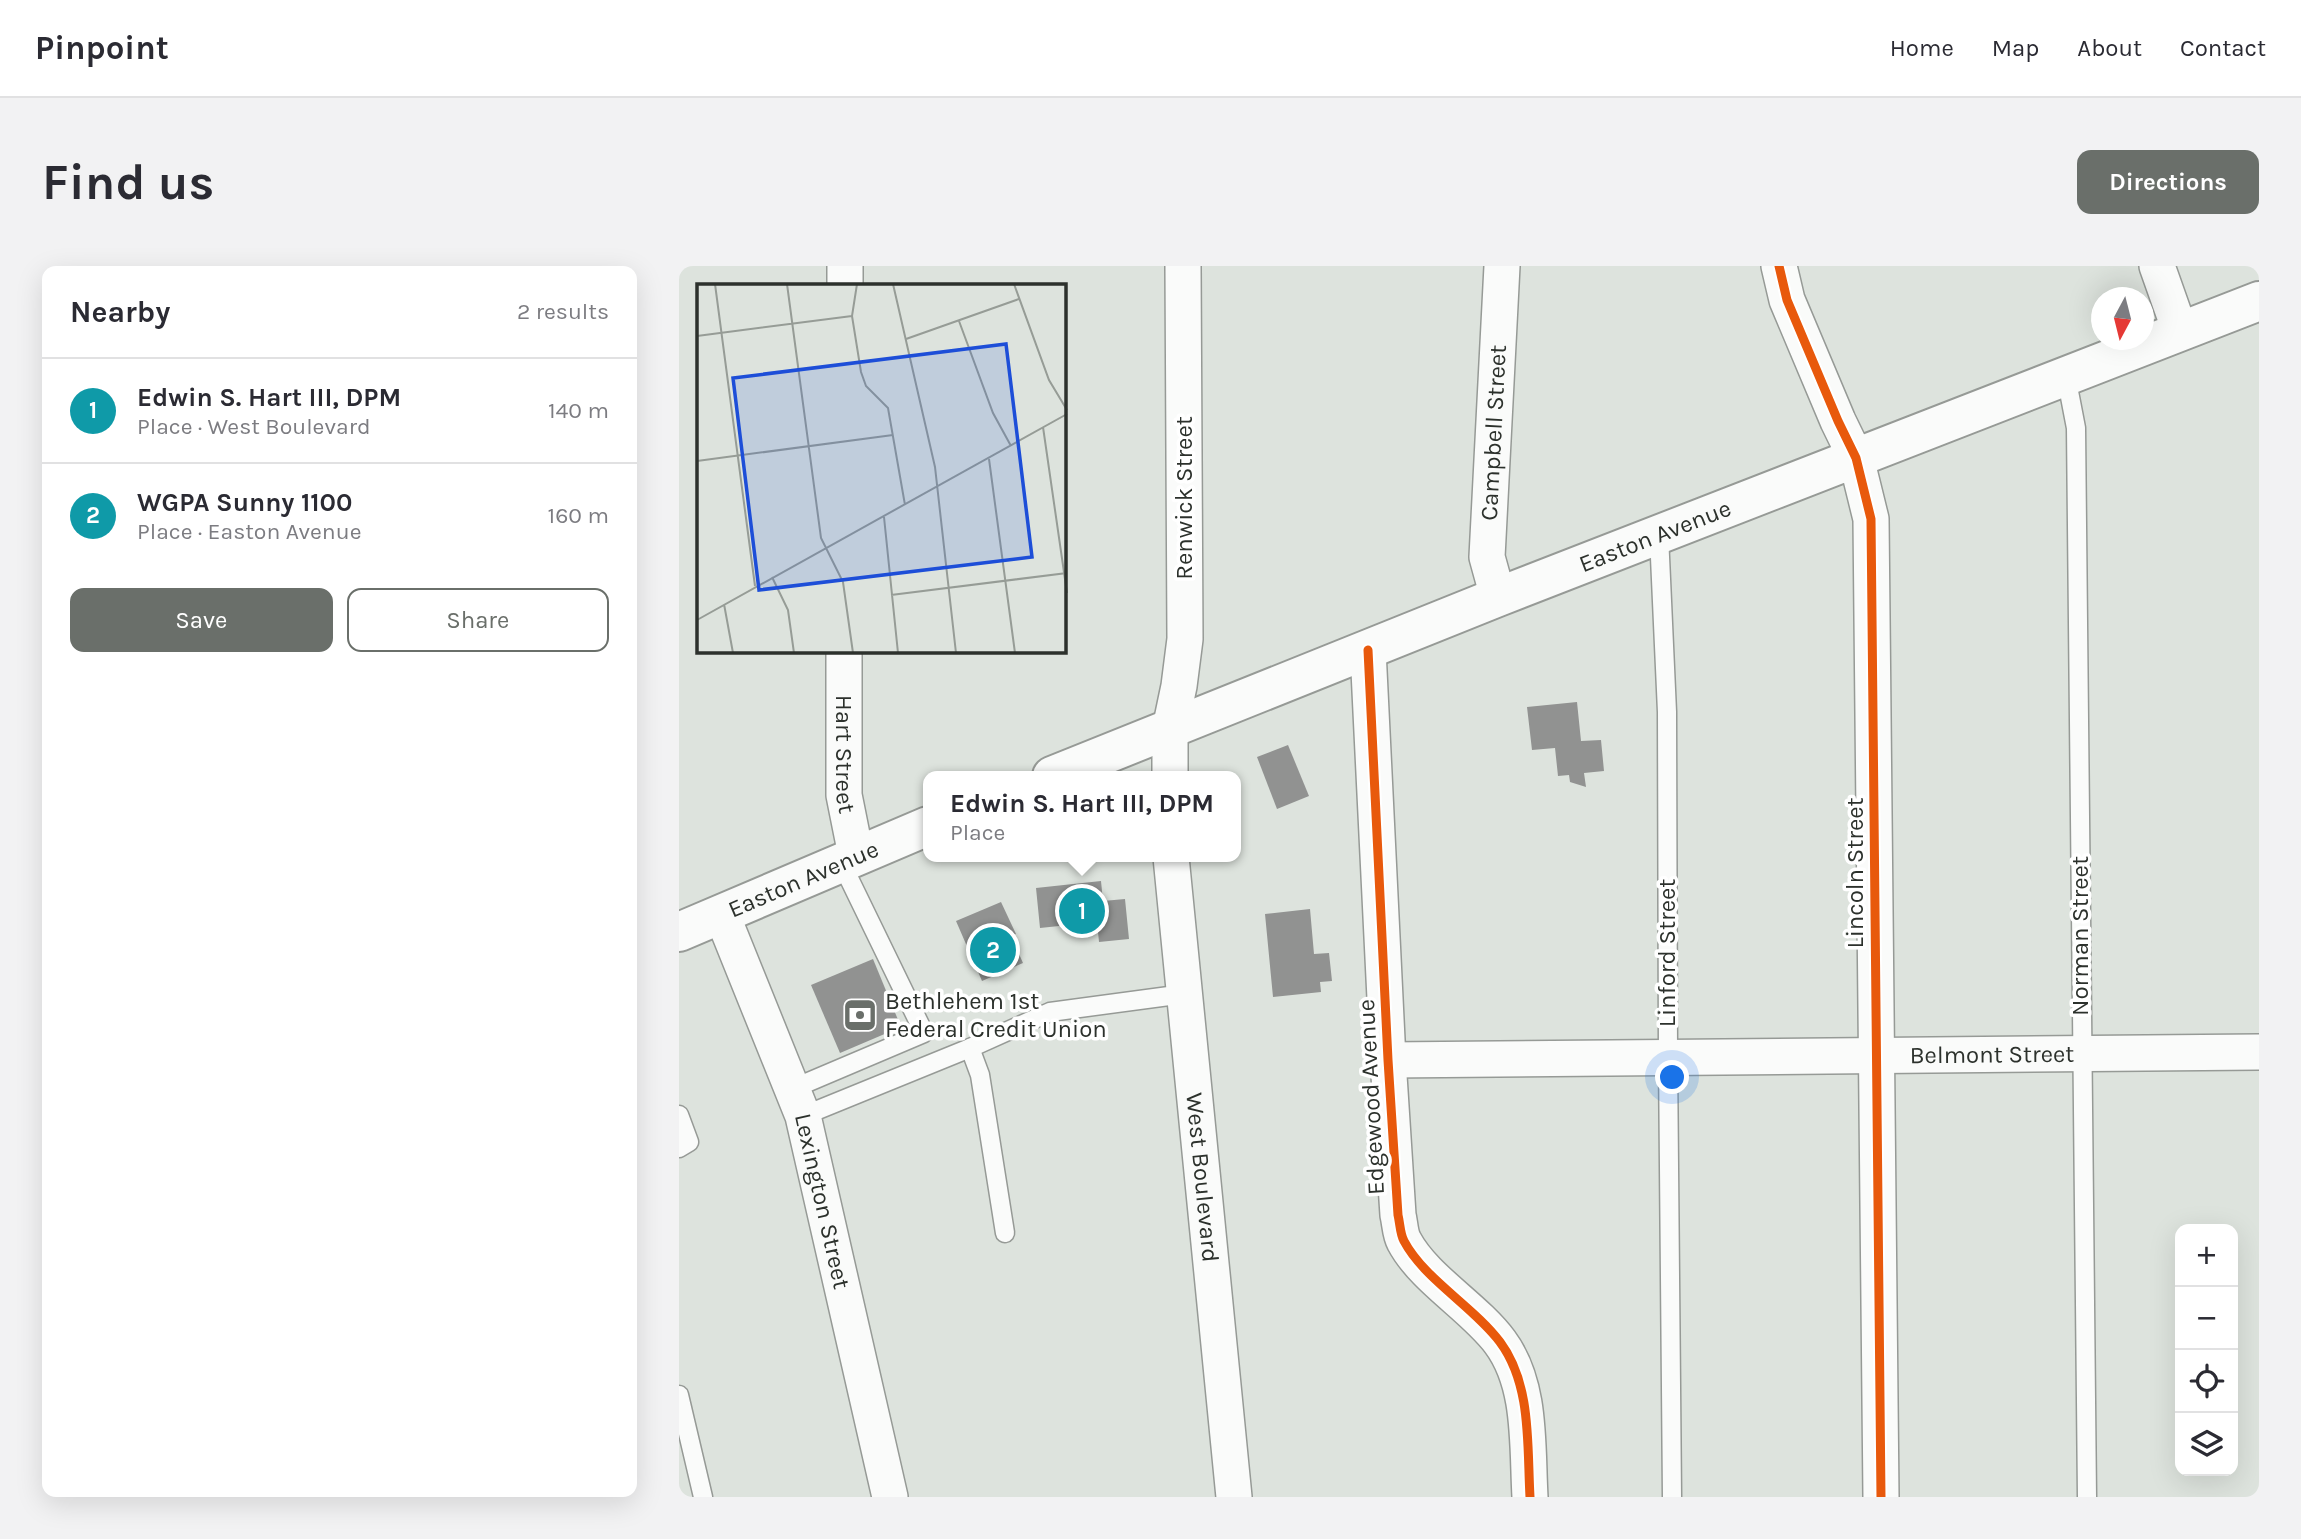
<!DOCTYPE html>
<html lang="en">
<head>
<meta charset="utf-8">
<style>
  body { margin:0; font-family:Karla,sans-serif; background:#f2f2f3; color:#2b2b33 }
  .controls { position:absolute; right:21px; bottom:21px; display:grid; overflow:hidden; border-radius:14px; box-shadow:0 7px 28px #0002 }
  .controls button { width:63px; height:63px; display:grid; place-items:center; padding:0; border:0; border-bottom:2px solid #e1e1e2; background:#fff; color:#2b2b33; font:35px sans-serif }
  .compass { position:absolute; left:1412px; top:21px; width:63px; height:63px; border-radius:50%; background:#fff; box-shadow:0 7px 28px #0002; rotate:187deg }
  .you { position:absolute; left:994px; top:812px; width:24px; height:24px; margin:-18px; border:5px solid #fff; border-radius:50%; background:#1a73e8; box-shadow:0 0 0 10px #1a73e833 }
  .badge { display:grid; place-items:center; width:46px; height:46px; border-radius:50%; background:#6a6f6a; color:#fff; font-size:23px; font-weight:700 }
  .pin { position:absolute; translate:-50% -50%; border:4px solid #fff; box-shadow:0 2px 7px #0006 }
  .popup { position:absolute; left:244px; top:505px; width:318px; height:91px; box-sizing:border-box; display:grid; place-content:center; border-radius:14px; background:#fff; filter:drop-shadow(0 2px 5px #0005); font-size:23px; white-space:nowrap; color:#7c7c81 }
  .popup b { font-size:26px; color:#2b2b33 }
  .popup::after { content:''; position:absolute; left:50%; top:100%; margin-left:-14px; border:14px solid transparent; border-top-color:#fff }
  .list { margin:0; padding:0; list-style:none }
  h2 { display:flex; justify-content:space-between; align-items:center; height:91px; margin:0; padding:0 28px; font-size:30px }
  h2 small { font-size:23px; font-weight:400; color:#7c7c81 }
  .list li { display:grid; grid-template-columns:46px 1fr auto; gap:21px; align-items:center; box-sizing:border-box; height:105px; padding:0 28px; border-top:2px solid #e1e1e2 }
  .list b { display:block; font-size:26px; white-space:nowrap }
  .list p { margin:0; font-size:23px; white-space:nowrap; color:#7c7c81 }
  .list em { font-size:23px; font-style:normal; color:#7c7c81 }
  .actions { display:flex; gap:14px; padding:21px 28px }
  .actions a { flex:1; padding:16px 0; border:2px solid #6a6f6a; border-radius:14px; text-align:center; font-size:24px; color:#6a6f6a }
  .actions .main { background:#6a6f6a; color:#fff }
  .icon { flex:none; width:38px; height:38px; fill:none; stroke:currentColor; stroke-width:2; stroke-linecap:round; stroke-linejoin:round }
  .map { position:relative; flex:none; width:1580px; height:1231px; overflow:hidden; border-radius:14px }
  header { display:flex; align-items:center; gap:42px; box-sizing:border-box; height:98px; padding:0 35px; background:#fff; border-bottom:2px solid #e1e1e2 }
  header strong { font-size:33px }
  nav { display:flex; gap:38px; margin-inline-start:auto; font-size:24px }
  .intro { display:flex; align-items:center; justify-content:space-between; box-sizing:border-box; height:168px; padding:0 42px }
  h1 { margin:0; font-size:49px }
  .button { padding:18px 32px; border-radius:14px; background:#6a6f6a; color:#fff; font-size:24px; font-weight:700 }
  main { display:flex; gap:42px; padding:0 42px }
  aside { flex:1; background:#fff; border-radius:14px; box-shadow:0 7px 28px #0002 }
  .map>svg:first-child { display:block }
  .building { fill:#919291 }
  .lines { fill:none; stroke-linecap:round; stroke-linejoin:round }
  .lane-casing { stroke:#969a96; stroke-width:21 }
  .street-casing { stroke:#969a96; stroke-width:38 }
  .primary-casing { stroke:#969a96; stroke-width:42 }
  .lane { stroke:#fafbfa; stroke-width:18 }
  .street { stroke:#fafbfa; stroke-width:35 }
  .primary { stroke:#fafbfa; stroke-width:38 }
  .cycleway-casing { stroke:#fff; stroke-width:13 }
  .cycleway { stroke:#e8590c; stroke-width:9 }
  .labels { text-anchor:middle; stroke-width:7; stroke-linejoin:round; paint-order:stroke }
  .street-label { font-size:24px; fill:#2c312c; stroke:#fff }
  .poi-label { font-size:24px; fill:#2c312c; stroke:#fff; text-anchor:start }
  .inset-road { fill:none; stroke:#969c96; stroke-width:2 }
  .view { fill:#1d4ed8; fill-opacity:0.15; stroke:#1d4ed8; stroke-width:3.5 }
  .inset-edge { fill:none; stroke:#2c312c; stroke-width:3.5 }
</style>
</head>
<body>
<header>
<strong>Pinpoint</strong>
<nav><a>Home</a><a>Map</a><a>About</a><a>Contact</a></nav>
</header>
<div class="intro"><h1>Find us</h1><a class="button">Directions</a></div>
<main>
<aside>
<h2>Nearby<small>2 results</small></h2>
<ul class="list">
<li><span class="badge" style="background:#0f9aa8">1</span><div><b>Edwin S. Hart III, DPM</b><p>Place · West Boulevard</p></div><em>140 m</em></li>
<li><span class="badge" style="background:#0f9aa8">2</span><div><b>WGPA Sunny 1100</b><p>Place · Easton Avenue</p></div><em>160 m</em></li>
</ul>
<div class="actions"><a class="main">Save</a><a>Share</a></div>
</aside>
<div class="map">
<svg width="1580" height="1231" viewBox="0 0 1580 1231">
  <rect width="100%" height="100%" fill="#dde3dd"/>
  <!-- building -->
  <g class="building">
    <path d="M898 436 902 475 922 474 925 505 905 507 907 521 891 516 890 509 879 510 876 482 853 484 848 441Z"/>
    <path d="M609 479 630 530 598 543 578 491Z"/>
    <path d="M422 615 424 635 446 633 450 673 420 676 418 656 361 662 357 622Z"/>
    <path d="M322 636 337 668 332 670 344 697 303 715 277 655Z"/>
    <path d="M631 643 635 688 650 687 653 715 641 716 642 726 594 731 586 648Z"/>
    <path d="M194 693 222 761 161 787 132 719Z"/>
  </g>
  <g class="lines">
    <!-- lane casing -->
    <g class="lane-casing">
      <g id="lane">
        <path d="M1387 110 1397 162 1408 1231"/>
        <path d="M980 269 988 446 989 791 993 1231"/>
        <path d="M291 782 301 809 326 967"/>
        <path d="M113 823 245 767 162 596"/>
        <path d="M0 849 10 876 0 882"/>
        <path d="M124 850 291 782 371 746 505 728"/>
        <path d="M0 1129 24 1231"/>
      </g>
    </g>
    <!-- street casing -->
    <g class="street-casing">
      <g id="street">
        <path d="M1100 0 1108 34 1159 155 1177 192 1192 253 1202 1231"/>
        <path d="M1478 0 1501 65"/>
        <path d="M166 19V0"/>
        <path id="s1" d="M819 331 808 291 823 0"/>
        <path d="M689 384 709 794 719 949C721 957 721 968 725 975 745 1013 795 1041 821 1076 853 1119 848 1180 851 1231"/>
        <path id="s2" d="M165 385V529L177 589"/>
        <path d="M491 510V463L500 420 506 373 504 0"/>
        <path id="s3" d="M492 591 555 1231"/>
        <path id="s4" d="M43 649 124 850 211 1231"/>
        <path id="s5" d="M709 794 1580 786"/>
      </g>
    </g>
    <!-- primary casing -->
    <g class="primary-casing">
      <g id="primary">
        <path id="s6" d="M373 510 819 331 1580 35"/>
        <path id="s7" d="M0 666 249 560"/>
      </g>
    </g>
    <!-- lane -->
    <use href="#lane" class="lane"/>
    <!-- street -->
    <use href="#street" class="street"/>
    <!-- primary -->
    <use href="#primary" class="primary"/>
    <!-- cycleway casing -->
    <g class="cycleway-casing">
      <g id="cycleway">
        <path d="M1100 0 1108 34 1159 155 1177 192 1192 253 1202 1231"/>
        <path d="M689 384 709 794 719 949C721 957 721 968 725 975 745 1013 795 1041 821 1076 853 1119 848 1180 851 1231"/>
      </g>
    </g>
    <!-- cycleway -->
    <use href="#cycleway" class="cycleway"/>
  </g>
  <!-- icons -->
  <defs>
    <g id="bank-square" transform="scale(1.75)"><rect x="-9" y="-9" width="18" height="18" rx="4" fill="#6a6f6a" stroke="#fff"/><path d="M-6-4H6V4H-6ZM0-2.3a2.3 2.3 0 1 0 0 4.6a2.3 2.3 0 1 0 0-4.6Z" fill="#fff"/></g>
  </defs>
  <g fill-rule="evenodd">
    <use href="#bank-square" x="181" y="749"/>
  </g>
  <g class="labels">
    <!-- street labels -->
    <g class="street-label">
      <text dy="8" stroke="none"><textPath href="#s1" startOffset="166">Campbell Street</textPath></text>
      <text transform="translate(505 232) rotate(-90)" y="8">Renwick Street</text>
      <text dy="8" stroke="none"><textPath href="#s6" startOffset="649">Easton Avenue</textPath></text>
      <text dy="8" stroke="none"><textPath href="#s2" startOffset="103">Hart Street</textPath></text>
      <text transform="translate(1176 607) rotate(-90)" y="8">Lincoln Street</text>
      <text dy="8" stroke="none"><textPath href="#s7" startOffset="135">Easton Avenue</textPath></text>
      <text transform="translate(1401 670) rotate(-90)" y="8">Norman Street</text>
      <text transform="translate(988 687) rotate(-90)" y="8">Linford Street</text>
      <text dy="8" stroke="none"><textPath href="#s5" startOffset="604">Belmont Street</textPath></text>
      <text transform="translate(692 831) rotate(-93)" y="8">Edgewood Avenue</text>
      <text dy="8" stroke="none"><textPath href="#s3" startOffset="322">West Boulevard</textPath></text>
      <text dy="8" stroke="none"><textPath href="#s4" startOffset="304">Lexington Street</textPath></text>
    </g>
    <!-- poi labels -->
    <g class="poi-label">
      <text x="206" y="743">Bethlehem 1st<tspan x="206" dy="28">Federal Credit Union</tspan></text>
    </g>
  </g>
  <!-- overview -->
  <g transform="translate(18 18)">
    <rect width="369" height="369" fill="#dde3dd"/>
    <path class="inset-road" d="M18 0 58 302M90 0 124 254 146 298 156 369M160 0 155 32 164 88 169 102 191 124 208 221M196 0 238 183 259 369M317 0 352 96 370 126M262 37 296 129 314 162M0 52 155 32M209 55 322 15M346 143 370 309M292 175 318 369M0 177 196 151M187 233 201 369M75 293 91 326 97 369M194 311 370 289M27 320 36 369M0 336 370 130"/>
    <path class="view" d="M309 60 335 273 62 306 36 94Z"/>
    <rect width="369" height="369" class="inset-edge"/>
  </g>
</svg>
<div class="controls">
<button>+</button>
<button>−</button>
<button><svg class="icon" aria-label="locate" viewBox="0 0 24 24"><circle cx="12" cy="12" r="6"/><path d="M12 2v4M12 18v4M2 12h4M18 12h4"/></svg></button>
<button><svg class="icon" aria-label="layers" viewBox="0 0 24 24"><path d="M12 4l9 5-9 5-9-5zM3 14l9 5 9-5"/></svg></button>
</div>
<svg class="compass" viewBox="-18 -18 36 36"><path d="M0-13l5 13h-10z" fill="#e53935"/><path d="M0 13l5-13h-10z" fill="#7c7c81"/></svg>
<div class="you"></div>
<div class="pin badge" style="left:403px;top:645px;background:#0f9aa8">1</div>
<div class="popup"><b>Edwin S. Hart III, DPM</b>Place</div>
<div class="pin badge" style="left:314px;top:684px;background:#0f9aa8">2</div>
</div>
</main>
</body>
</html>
